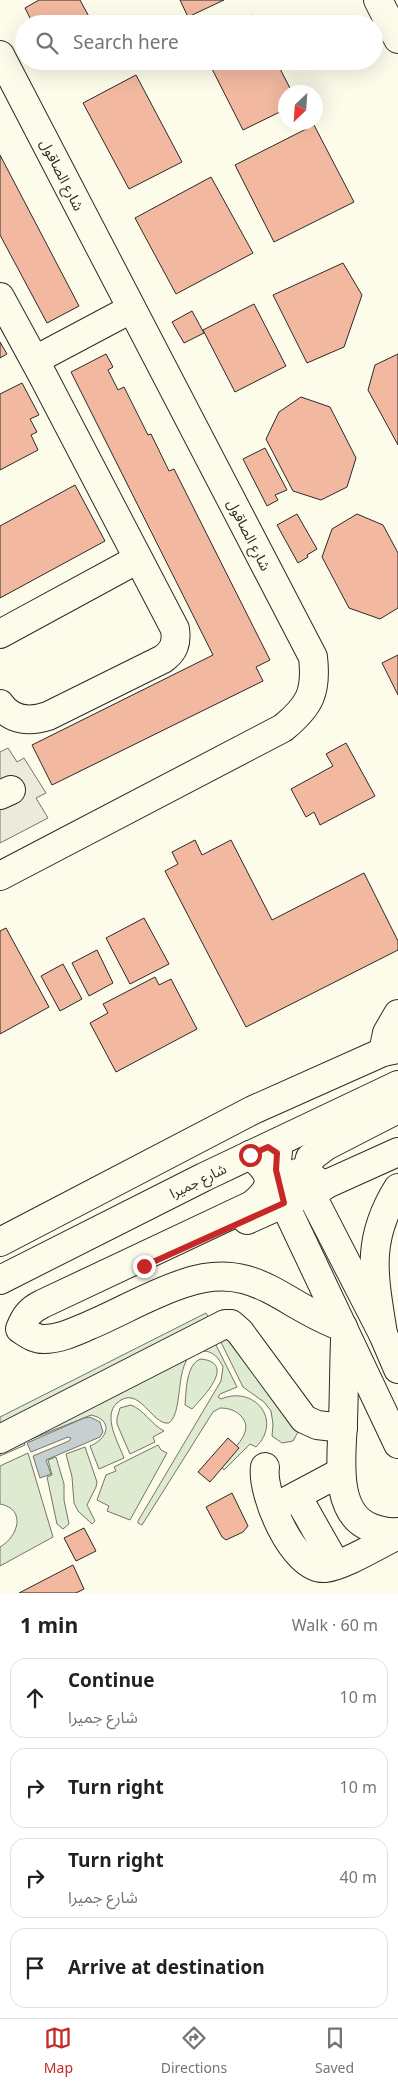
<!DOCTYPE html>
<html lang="en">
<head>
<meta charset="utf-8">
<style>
  body { margin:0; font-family:Georgia,"Noto Sans Arabic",serif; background:#f6f6f6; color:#202124 }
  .compass { position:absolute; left:278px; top:85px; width:45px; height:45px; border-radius:50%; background:#fff; box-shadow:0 5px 20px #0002; rotate:205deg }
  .stop { position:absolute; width:15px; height:15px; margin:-11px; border:4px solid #c62828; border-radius:50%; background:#fff }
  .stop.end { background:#c62828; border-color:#fff; box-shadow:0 1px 5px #0008 }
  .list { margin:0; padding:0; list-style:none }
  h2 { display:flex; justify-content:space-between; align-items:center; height:65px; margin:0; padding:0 20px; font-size:21px }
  h2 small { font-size:16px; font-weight:400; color:#757577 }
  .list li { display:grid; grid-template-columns:32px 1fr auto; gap:15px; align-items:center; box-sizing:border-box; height:80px; margin:0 10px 10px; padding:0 10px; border:1px solid #e0e0e0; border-radius:15px }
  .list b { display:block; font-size:19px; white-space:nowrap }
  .list p { margin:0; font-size:16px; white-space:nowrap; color:#757577 }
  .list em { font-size:16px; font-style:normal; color:#757577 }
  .icon { flex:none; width:28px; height:28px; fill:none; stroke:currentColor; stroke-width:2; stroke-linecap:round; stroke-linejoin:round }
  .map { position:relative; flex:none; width:398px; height:1593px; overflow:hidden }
  .search { position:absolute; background:#fff; box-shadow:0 5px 20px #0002; left:15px; right:15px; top:15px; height:55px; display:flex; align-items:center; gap:12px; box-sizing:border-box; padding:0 18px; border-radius:28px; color:#757577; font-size:19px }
  .sheet { height:425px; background:#fff }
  nav { display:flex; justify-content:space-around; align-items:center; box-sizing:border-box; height:70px; border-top:1px solid #e0e0e0; background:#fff; font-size:14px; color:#757577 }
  nav a { display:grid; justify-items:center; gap:2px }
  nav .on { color:#c62828 }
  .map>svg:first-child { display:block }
  .green { fill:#deebd1; stroke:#74746e }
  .parking { fill:#eceadb; stroke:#74746e }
  .water { fill:#c7d0d0; stroke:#74746e }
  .building { fill:#f2b8a0; stroke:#2b2b2b }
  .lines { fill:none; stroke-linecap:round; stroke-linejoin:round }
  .minor-casing { stroke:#2b2b2b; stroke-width:30 }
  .major-casing { stroke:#2b2b2b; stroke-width:30 }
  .minor { stroke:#fdfbea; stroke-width:28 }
  .major { stroke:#fdfbea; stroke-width:28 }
  .route { stroke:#c62828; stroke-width:6 }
  .labels { text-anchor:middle; stroke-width:4; stroke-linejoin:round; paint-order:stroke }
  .street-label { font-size:14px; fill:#2b2b2b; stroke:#fdfbea }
</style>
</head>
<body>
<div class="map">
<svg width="398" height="1593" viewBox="0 0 398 1593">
  <rect width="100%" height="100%" fill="#fdfbea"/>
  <!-- green -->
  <g class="green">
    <path d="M206 1313 212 1324 0 1434V1417Z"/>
    <path d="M222 1329 298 1426V1432L293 1441 282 1443 272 1436 273 1424 271 1411 264 1402 243 1387 216 1332Z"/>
    <path d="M210 1333 237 1387 220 1394 218 1397 221 1399C254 1385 283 1420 256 1447L250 1444 224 1470 219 1464C229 1453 257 1432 241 1416 235 1410 228 1408 220 1408L213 1412 142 1525 138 1523V1521L221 1381 223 1367C219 1358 213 1351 203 1351 171 1351 186 1410 169 1423 152 1426 139 1383 117 1403 102 1416 119 1444 124 1458L99 1469 90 1446C108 1439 114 1420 91 1415L24 1442 25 1445 0 1456V1442Z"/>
    <path d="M201 1359C237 1363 203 1397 192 1409L185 1405C186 1393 186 1363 201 1359Z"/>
    <path d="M131 1405C144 1410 151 1424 164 1431L153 1437 155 1442 130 1454 117 1424V1418L120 1408Z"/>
    <path d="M158 1445 161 1450 167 1453 130 1520 107 1511 109 1506 97 1500 106 1475 116 1471 114 1467Z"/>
    <path d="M85 1447 97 1482 96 1487 87 1505 95 1521 92 1524 78 1511 74 1503 72 1477 66 1454Z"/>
    <path d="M28 1453 53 1537 0 1566V1547C18 1537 27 1509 0 1504V1466Z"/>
    <path d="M56 1457 64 1484V1500L69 1524 63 1529 57 1524 47 1477 52 1475 48 1460Z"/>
  </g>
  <!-- parking -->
  <path class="parking" d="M8 748 17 762 24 758 46 793 36 798 48 818 0 843V752Z"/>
  <!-- water -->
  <path class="water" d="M90 1417 100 1422 103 1432 100 1437 46 1460 51 1474 40 1478 33 1456 69 1441 71 1438 68 1437 31 1452 27 1443 84 1418Z"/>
  <!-- building -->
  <g class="building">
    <path d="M39 0H80L93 24H33L25 8Z"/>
    <path d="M180 0H224L188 17Z"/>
    <path d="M253 15 257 24H235Z"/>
    <path d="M69 61H83L72 67Z"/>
    <path d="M208 61H276L292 92H286V109L243 130Z"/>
    <path d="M136 75 182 162 129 189 83 103Z"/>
    <path d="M314 125 354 202 274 242 235 165Z"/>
    <path d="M0 155 79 306 47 323 0 235Z"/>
    <path d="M211 177 253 253 176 294 135 218Z"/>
    <path d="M343 263 362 295 344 347 307 363 273 295Z"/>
    <path d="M254 304 286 366 235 392 203 330Z"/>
    <path d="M192 311 204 333 184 343 172 322Z"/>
    <path d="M0 342 7 354 0 358Z"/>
    <path d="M106 354 113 367 108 370 118 390 124 387 148 435 151 434 169 471 174 469 270 660 256 667 263 681 52 785 32 745 213 655 71 372Z"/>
    <path d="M398 354V445L368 390 375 365Z"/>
    <path d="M22 383 39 415 30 419 37 432 31 435 38 450 0 470V394Z"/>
    <path d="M301 397 330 407 356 458 347 487 321 500 293 491 266 439 279 412Z"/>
    <path d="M265 448 287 490 275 495 278 500 267 506 243 459Z"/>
    <path d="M75 485 105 541 0 598V526Z"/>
    <path d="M297 514 317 549 307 555 308 557 298 563 277 525Z"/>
    <path d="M357 514 383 525 398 553V608L380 619 349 608 322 557 332 529Z"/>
    <path d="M398 655V695L382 663Z"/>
    <path d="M346 743 375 796 320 825 314 812 306 817 291 789 333 766 326 754Z"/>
    <path d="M195 840 202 855 231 840 272 920 364 873 398 941V950L246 1027 165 871 178 864 172 852Z"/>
    <path d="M144 918 169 964 130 984 106 938Z"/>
    <path d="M6 928 49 1007 0 1034V931Z"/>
    <path d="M97 950 113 983 89 996 72 963Z"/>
    <path d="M63 964 82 999 60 1011 41 976Z"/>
    <path d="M155 977 159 985 171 979 197 1029 116 1072 90 1023 108 1013 103 1004Z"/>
    <path d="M228 1438 239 1448 210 1482 198 1472Z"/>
    <path d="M232 1493 248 1526 243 1532 226 1540 222 1537 206 1507Z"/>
    <path d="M84 1528 96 1551 76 1561 64 1538Z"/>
    <path d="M73 1565 84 1589 76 1593H19Z"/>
  </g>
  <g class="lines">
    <!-- minor casing -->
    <g class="minor-casing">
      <g id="minor">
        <path d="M378 0 398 39"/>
        <path d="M0 55 313 657C317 692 310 706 283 728L0 876"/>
        <path d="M0 297 43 376 175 629C177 643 174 651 163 659L48 716C30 722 11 721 0 704"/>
        <path d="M35 360 131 309"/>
        <path d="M0 634 138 559"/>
        <path d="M0 795 11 790"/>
        <path d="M383 1052 387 1033 398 1014"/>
        <path d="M279 1142 276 1170 284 1203 398 1444"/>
        <path d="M297 1173 310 1192 383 1334 398 1369"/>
        <path d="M0 1242 253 1110 383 1052 398 1049"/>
        <path d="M345 1340C344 1367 344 1394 343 1421 342 1453 332 1514 372 1528 380 1531 389 1533 398 1532"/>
        <path d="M0 1439 225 1324H231L240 1332 304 1419 317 1425 343 1428"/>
        <path d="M265 1467C261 1493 293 1570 325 1568 344 1566 379 1544 398 1535"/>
        <path d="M297 1496 336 1565"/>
        <path d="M281 1504 341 1472"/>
      </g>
    </g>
    <!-- major casing -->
    <g class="major-casing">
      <g id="major">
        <path d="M250 1155C273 1174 276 1186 252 1205L42 1304C30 1310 25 1316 20 1329 28 1334 34 1339 44 1339 59 1339 74 1332 88 1326 119 1313 153 1293 185 1283 255 1259 284 1307 343 1327"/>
        <path d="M324 1186 310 1176 307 1170 310 1158 326 1146 398 1109"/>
        <path d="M247 1220 398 1152"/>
        <path d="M0 1280 204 1177 398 1085"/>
        <path d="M383 1334C374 1276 365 1241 398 1188"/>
      </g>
    </g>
    <!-- minor -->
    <use href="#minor" class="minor"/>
    <!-- major -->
    <use href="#major" class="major"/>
  </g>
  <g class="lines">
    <!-- route -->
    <path class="route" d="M144 1266 284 1203 276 1170 277 1153 268 1147 250 1155"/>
  </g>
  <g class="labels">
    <!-- street labels -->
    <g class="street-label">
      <text transform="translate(62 175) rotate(63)" y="5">شارع الصاقول</text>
      <text transform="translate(249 535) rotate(63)" y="5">شارع الصاقول</text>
      <text transform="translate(198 1181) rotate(-26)" y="5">شارع جميرا</text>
    </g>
  </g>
</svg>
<svg class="compass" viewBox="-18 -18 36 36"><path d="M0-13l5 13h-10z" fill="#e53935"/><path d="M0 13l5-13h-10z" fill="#757577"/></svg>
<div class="stop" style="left:250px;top:1155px"></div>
<div class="stop end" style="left:144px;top:1266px"></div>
<div class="search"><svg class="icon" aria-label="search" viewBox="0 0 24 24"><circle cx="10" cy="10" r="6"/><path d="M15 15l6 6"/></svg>Search here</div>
</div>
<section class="sheet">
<h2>1 min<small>Walk · 60 m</small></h2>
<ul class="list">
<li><svg class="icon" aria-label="ahead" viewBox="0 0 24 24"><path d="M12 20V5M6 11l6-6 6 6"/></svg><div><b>Continue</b><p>شارع جميرا</p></div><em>10 m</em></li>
<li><svg class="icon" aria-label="right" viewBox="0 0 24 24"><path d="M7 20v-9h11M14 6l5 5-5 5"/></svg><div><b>Turn right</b></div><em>10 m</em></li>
<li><svg class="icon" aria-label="right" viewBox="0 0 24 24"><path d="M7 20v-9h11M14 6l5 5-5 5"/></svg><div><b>Turn right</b><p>شارع جميرا</p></div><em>40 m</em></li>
<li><svg class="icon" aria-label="arrive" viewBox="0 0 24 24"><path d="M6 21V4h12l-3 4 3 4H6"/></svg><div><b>Arrive at destination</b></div></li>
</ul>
</section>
<nav>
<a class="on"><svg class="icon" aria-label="map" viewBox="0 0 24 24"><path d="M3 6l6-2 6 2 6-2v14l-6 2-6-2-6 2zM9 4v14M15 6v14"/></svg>Map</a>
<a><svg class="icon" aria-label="directions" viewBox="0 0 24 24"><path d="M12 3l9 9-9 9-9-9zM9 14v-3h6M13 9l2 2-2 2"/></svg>Directions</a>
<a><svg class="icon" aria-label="saved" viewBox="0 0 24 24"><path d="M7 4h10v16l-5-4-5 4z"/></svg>Saved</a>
</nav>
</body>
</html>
